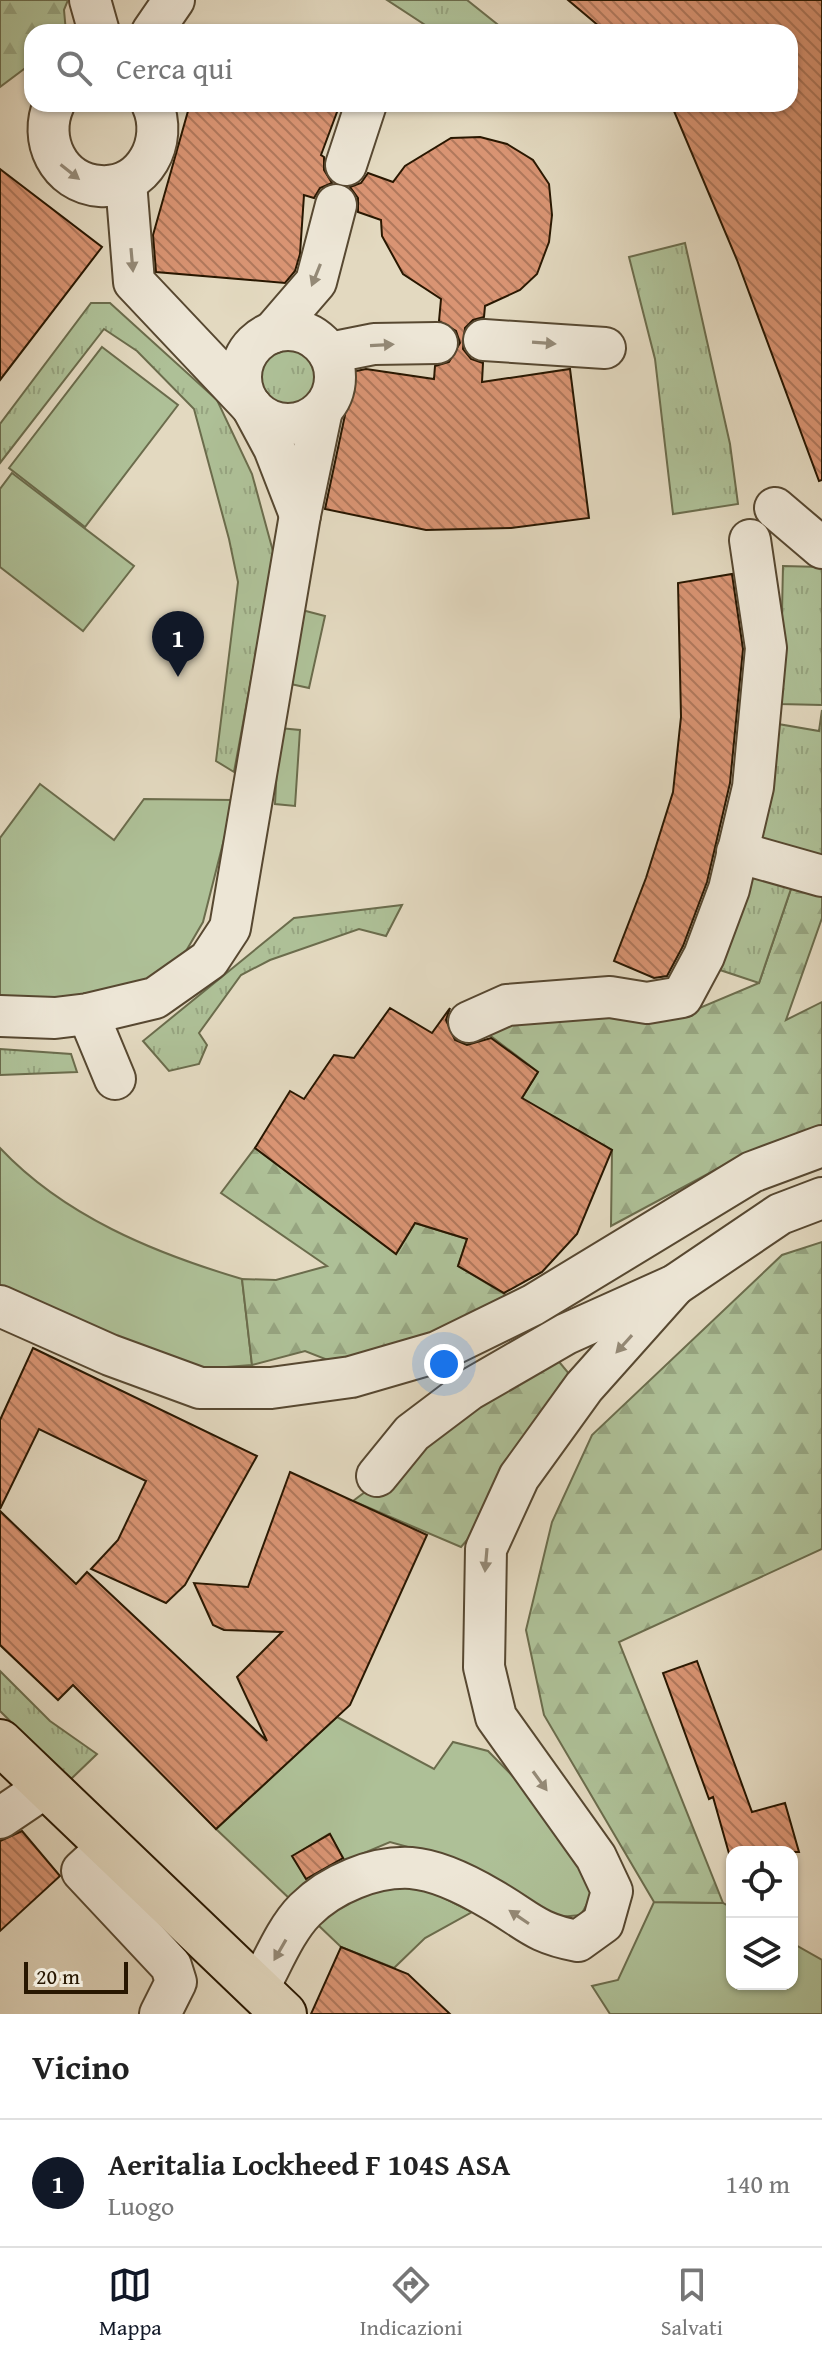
<!DOCTYPE html>
<html lang="it">
<head>
<meta charset="utf-8">
<style>
  body { margin:0; font-family:"Gentium Book Plus",serif; background:#f6f6f6; color:#222 }
  .controls { position:absolute; right:24px; bottom:24px; display:grid; overflow:hidden; border-radius:16px; box-shadow:0 2px 6px #0004 }
  .controls button { width:72px; height:72px; display:grid; place-items:center; padding:0; border:0; border-bottom:2px solid #e0e0e0; background:#fff; color:#222; font:40px sans-serif }
  .scale { position:absolute; left:24px; bottom:20px; width:104px; box-sizing:border-box; padding-left:8px; border:4px solid #281701; border-top:0; font-size:22px; line-height:28px; white-space:nowrap; color:#281701; -webkit-text-stroke:6px #ede6d6; paint-order:stroke }
  .you { position:absolute; left:444px; top:1364px; width:28px; height:28px; margin:-20px; border:6px solid #fff; border-radius:50%; background:#1a73e8; box-shadow:0 0 0 12px #1a73e833 }
  .badge { display:grid; place-items:center; width:52px; height:52px; border-radius:50%; background:#111827; color:#fff; font-size:26px; font-weight:700 }
  .pin { position:absolute; translate:-50% -66px; filter:drop-shadow(0 2px 4px #0008) }
  .pin::after { content:''; position:absolute; top:42px; width:28px; height:24px; background:inherit; clip-path:polygon(0 0,100% 0,50% 100%) }
  .list { margin:0; padding:0; list-style:none }
  h2 { display:flex; justify-content:space-between; align-items:center; height:104px; margin:0; padding:0 32px; font-size:34px }
  h2 small { font-size:26px; font-weight:400; color:#767676 }
  .list li { display:grid; grid-template-columns:52px 1fr auto; gap:24px; align-items:center; box-sizing:border-box; height:128px; padding:0 32px; border-top:2px solid #e0e0e0 }
  .list b { display:block; font-size:30px; white-space:nowrap }
  .list p { margin:0; font-size:26px; white-space:nowrap; color:#767676 }
  .list em { font-size:26px; font-style:normal; color:#767676 }
  .icon { flex:none; width:44px; height:44px; fill:none; stroke:currentColor; stroke-width:2; stroke-linecap:round; stroke-linejoin:round }
  .map { position:relative; flex:none; width:822px; height:2014px; overflow:hidden }
  .search { position:absolute; background:#fff; box-shadow:0 2px 6px #0004; left:24px; right:24px; top:24px; height:88px; display:flex; align-items:center; gap:20px; box-sizing:border-box; padding:0 28px; border-radius:24px; color:#767676; font-size:30px }
  .sheet { height:232px; background:#fff }
  nav { display:flex; justify-content:space-around; align-items:center; box-sizing:border-box; height:112px; border-top:2px solid #e0e0e0; background:#fff; font-size:22px; color:#767676 }
  nav a { display:grid; justify-items:center; gap:4px }
  nav .on { color:#111827 }
  .map>svg:first-child { display:block }
  .grass { fill:#aec097; stroke:#6b6c4c; stroke-width:2 }
  .forest { fill:url(#forest-firs); stroke:#6b6c4c; stroke-width:2 }
  .park { fill:url(#park-tufts); stroke:#6b6c4c; stroke-width:2 }
  .building { fill:url(#building-back-hatch); stroke:#281701; stroke-width:2 }
  .lines { fill:none; stroke-linecap:round; stroke-linejoin:round }
  .minor-casing { stroke:#574831; stroke-width:44 }
  .major-casing { stroke:#281701; stroke-width:48 }
  .minor { stroke:#ede6d6; stroke-width:40 }
  .major { stroke:#e3d9c0; stroke-width:44 }
  .oneway { fill:#948976 }
</style>
</head>
<body>
<div class="map">
<svg width="822" height="2014" viewBox="0 0 822 2014">
  <defs>
    <pattern id="forest-firs" width="22" height="20" patternUnits="userSpaceOnUse" patternTransform="scale(2)"><rect width="22" height="20" fill="#aec097"/><path d="M5 1l3.5 6h-7zM16 11l3.5 6h-7z" fill="#96a480"/></pattern>
    <pattern id="park-tufts" width="24" height="20" patternUnits="userSpaceOnUse" patternTransform="scale(2)"><rect width="24" height="20" fill="#aec097"/><path d="M3 7l-1-3M5 7V3M7 7l1-3M15 17l-1-3M17 17v-4M19 17l1-3" fill="none" stroke="#96a480"/></pattern>
    <pattern id="building-back-hatch" width="6" height="6" patternUnits="userSpaceOnUse" patternTransform="scale(2)"><rect width="6" height="6" fill="#d99473"/><path d="M-1 5l2 2M0 0l6 6M5-1l2 2" fill="none" stroke="#b0785c"/></pattern>
  </defs>
  <rect width="100%" height="100%" fill="#e3d9c0"/>
  <filter id="stains"><feTurbulence type="fractalNoise" baseFrequency=".0025" numOctaves="4"/><feColorMatrix values="0 0 0 0 .2 0 0 0 0 .09 0 0 0 0 .02 0 0 0 .5 -.17"/></filter>
  <radialGradient id="worn" r=".72"><stop offset=".6" stop-color="#630" stop-opacity="0"/><stop offset="1" stop-color="#630" stop-opacity=".3"/></radialGradient>
  <!-- grass -->
  <g class="grass">
    <path d="M102 347 178 405 85 527 9 468Z"/>
    <path d="M12 473 134 566 83 631 0 567V489Z"/>
    <path d="M302 610 325 616 309 688 286 683Z"/>
    <path d="M279 728 300 730 295 806 275 804Z"/>
    <path d="M40 784 114 840 144 799 234 800 203 922 186 951 154 980 107 995 0 1001V838Z"/>
    <path d="M0 1148C64 1216 154 1253 242 1279L252 1365 200 1369 146 1354 0 1290Z"/>
    <path d="M337 1717 434 1769 453 1742 488 1751 545 1809 594 1891 581 1915 549 1918 437 1855 390 1842 345 1861 329 1834 293 1856 308 1882 291 1900 216 1829Z"/>
    <path d="M389 1886 424 1888 472 1912 425 1938 394 1968 341 1947 316 1923 352 1898Z"/>
    <path d="M654 1902 723 1903 732 1908V1984H792V1943L822 1960V2014H610L592 1986 618 1980Z"/>
  </g>
  <!-- forest -->
  <g class="forest">
    <path d="M0 0H68L64 10 66 32H32V63L0 87Z"/>
    <path d="M795 877 822 888V918L786 1020 822 1002V1125L745 1154 611 1226 612 1150 554 1117 527 1138 512 1114 538 1072 479 1027 583 1009 671 1020 759 983Z"/>
    <path d="M255 1148 396 1254 415 1223 467 1239 458 1266 516 1301 348 1368 305 1351 252 1365 242 1279 276 1280 327 1266 221 1193Z"/>
    <path d="M822 1242V1549L619 1642 723 1903 654 1902 544 1715 526 1630 552 1522 592 1435 782 1255Z"/>
    <path d="M551 1352 575 1381 494 1509 461 1547 353 1501Z"/>
  </g>
  <!-- park -->
  <g class="park">
    <path d="M387 0H467L507 32H436Z"/>
    <path d="M685 243 730 444 738 504 673 514 655 359 629 257Z"/>
    <path d="M91 303H110L217 400 252 474 274 555 234 772 216 761 238 582 229 539 194 409 137 351 104 329 0 463V424Z"/>
    <circle cx="289" cy="380" r="31"/>
    <path d="M783 566 822 567V705L780 704Z"/>
    <path d="M822 710V862L760 839 778 724 819 731Z"/>
    <path d="M754 863 795 877 759 983 717 969Z"/>
    <path d="M402 905 386 936 359 929 270 960 241 975 199 1033 207 1045 199 1064 169 1071 143 1041 294 918Z"/>
    <path d="M0 1049 71 1054 77 1072 0 1075Z"/>
    <path d="M0 1671 50 1721 97 1754 70 1780 0 1711Z"/>
  </g>
  <!-- building -->
  <g class="building">
    <path d="M568 0H822V480L819 481 737 260 671 104H790V32H606Z"/>
    <path d="M190 104H340L321 155 324 157V170L332 183 320 188 314 198 304 195 300 254 295 271 285 283 156 272 153 235Z"/>
    <path d="M480 137 507 144 533 160 549 184 552 215 549 242 537 274 520 290 485 306 484 317 473 320 465 328 463 349 471 359 483 363 482 382 570 369 589 518 511 528 426 530 325 509 345 415 341 398 346 373 366 369 434 379 435 366 449 362 460 343 456 331 439 321 441 299 403 274 382 236 381 220 358 212V198L350 187 361 183 368 173 393 182 405 166 451 138Z"/>
    <path d="M0 169 102 247 0 380Z"/>
    <path d="M732 574 743 649 730 783 707 882 683 946 667 976 654 978 614 961 646 878 673 792 681 717 678 583Z"/>
    <path d="M390 1008 432 1033 450 1008 446 1020 455 1040 467 1045 491 1038 538 1072 522 1098 612 1150 577 1234 542 1272 504 1293 458 1266 467 1239 415 1223 396 1254 255 1148 290 1091 304 1099 334 1055 354 1058Z"/>
    <path d="M33 1348 257 1456 185 1585 166 1603 91 1569 118 1540 146 1481 39 1429 0 1509V1420Z"/>
    <path d="M290 1472 427 1535 350 1705 216 1829 73 1685 58 1700 0 1645V1511L76 1584 87 1572 267 1741 237 1677 282 1632 224 1630 213 1625 194 1583 248 1587Z"/>
    <path d="M697 1661 752 1812 785 1803 799 1852H732L730 1857 713 1797 709 1799 663 1673Z"/>
    <path d="M22 1831 60 1876 0 1931V1841Z"/>
    <path d="M330 1834 343 1858 306 1879 292 1856Z"/>
    <path d="M341 1947 408 1974 450 2014H311Z"/>
  </g>
  <g class="lines">
    <!-- minor casing -->
    <g class="minor-casing">
      <g id="minor">
        <path d="M90 0 99 32"/>
        <path d="M152 32 174 0"/>
        <path d="M54 104C38 139 58 183 100 186 144 189 169 141 152 104"/>
        <path d="M346 165 366 104"/>
        <path d="M126 182 134 282 252 407 274 448 300 515"/>
        <circle cx="288" cy="377" r="47"/>
        <path d="M272 333 316 282 336 205"/>
        <path d="M484 340 605 348"/>
        <path d="M329 353 374 344 437 343"/>
        <path d="M775 508 822 548"/>
        <path d="M737 852 822 876"/>
        <path d="M88 1014 115 1079"/>
        <path d="M0 1016 55 1018 88 1014 155 998 209 960 230 928 300 515 322 410"/>
        <path d="M469 1022 507 1005 610 997 647 1003 682 997 704 956 729 889 753 787 766 648 750 540"/>
        <path d="M0 1306 110 1355 200 1388H271L351 1377 437 1352 533 1305 752 1172 822 1146"/>
        <path d="M377 1476 412 1433 469 1390 566 1334 675 1285 780 1214 822 1198"/>
        <path d="M0 1818 46 1787"/>
        <path d="M108 1847 82 1871 171 1966 176 1982 160 2014"/>
        <path d="M258 1989C272 1964 285 1930 305 1910 331 1884 374 1866 411 1868 437 1870 469 1886 491 1899 528 1920 534 1933 578 1941L603 1923 612 1891 596 1857 496 1717 484 1667 486 1549 519 1477 584 1387 675 1285"/>
      </g>
    </g>
    <!-- major casing -->
    <g class="major-casing">
      <path id="major" d="M0 1742 284 2014"/>
    </g>
    <!-- minor -->
    <use href="#minor" class="minor"/>
    <!-- major -->
    <use href="#major" class="major"/>
  </g>
  <!-- one-way arrows -->
  <defs><path id="oneway-solid" d="M-6-.8H1V-3.2L6.5 0L1 3.2V.8H-6Z" transform="scale(2)"/></defs>
  <g class="oneway">
    <use href="#oneway-solid" transform="translate(70 172) rotate(38)"/>
    <use href="#oneway-solid" transform="translate(132 260) rotate(85)"/>
    <use href="#oneway-solid" transform="translate(316 275) rotate(112)"/>
    <use href="#oneway-solid" transform="translate(544 343) rotate(4)"/>
    <use href="#oneway-solid" transform="translate(382 345) rotate(-3)"/>
    <use href="#oneway-solid" transform="translate(624 1344) rotate(132)"/>
    <use href="#oneway-solid" transform="translate(486 1560) rotate(95)"/>
    <use href="#oneway-solid" transform="translate(540 1781) rotate(54)"/>
    <use href="#oneway-solid" transform="translate(519 1917) rotate(-146)"/>
    <use href="#oneway-solid" transform="translate(280 1950) rotate(120)"/>
  </g>
  <rect width="100%" height="100%" filter="url(#stains)"/>
  <rect width="100%" height="100%" fill="url(#worn)"/>
</svg>
<div class="controls">
<button><svg class="icon" aria-label="locate" viewBox="0 0 24 24"><circle cx="12" cy="12" r="6"/><path d="M12 2v4M12 18v4M2 12h4M18 12h4"/></svg></button>
<button><svg class="icon" aria-label="layers" viewBox="0 0 24 24"><path d="M12 4l9 5-9 5-9-5zM3 14l9 5 9-5"/></svg></button>
</div>
<div class="scale">20 m</div>
<div class="you"></div>
<div class="pin badge" style="left:178px;top:677px">1</div>
<div class="search"><svg class="icon" aria-label="search" viewBox="0 0 24 24"><circle cx="10" cy="10" r="6"/><path d="M15 15l6 6"/></svg>Cerca qui</div>
</div>
<section class="sheet">
<h2>Vicino<small></small></h2>
<ul class="list">
<li><span class="badge">1</span><div><b>Aeritalia Lockheed F 104S ASA</b><p>Luogo</p></div><em>140 m</em></li>
</ul>
</section>
<nav>
<a class="on"><svg class="icon" aria-label="map" viewBox="0 0 24 24"><path d="M3 6l6-2 6 2 6-2v14l-6 2-6-2-6 2zM9 4v14M15 6v14"/></svg>Mappa</a>
<a><svg class="icon" aria-label="directions" viewBox="0 0 24 24"><path d="M12 3l9 9-9 9-9-9zM9 14v-3h6M13 9l2 2-2 2"/></svg>Indicazioni</a>
<a><svg class="icon" aria-label="saved" viewBox="0 0 24 24"><path d="M7 4h10v16l-5-4-5 4z"/></svg>Salvati</a>
</nav>
</body>
</html>
